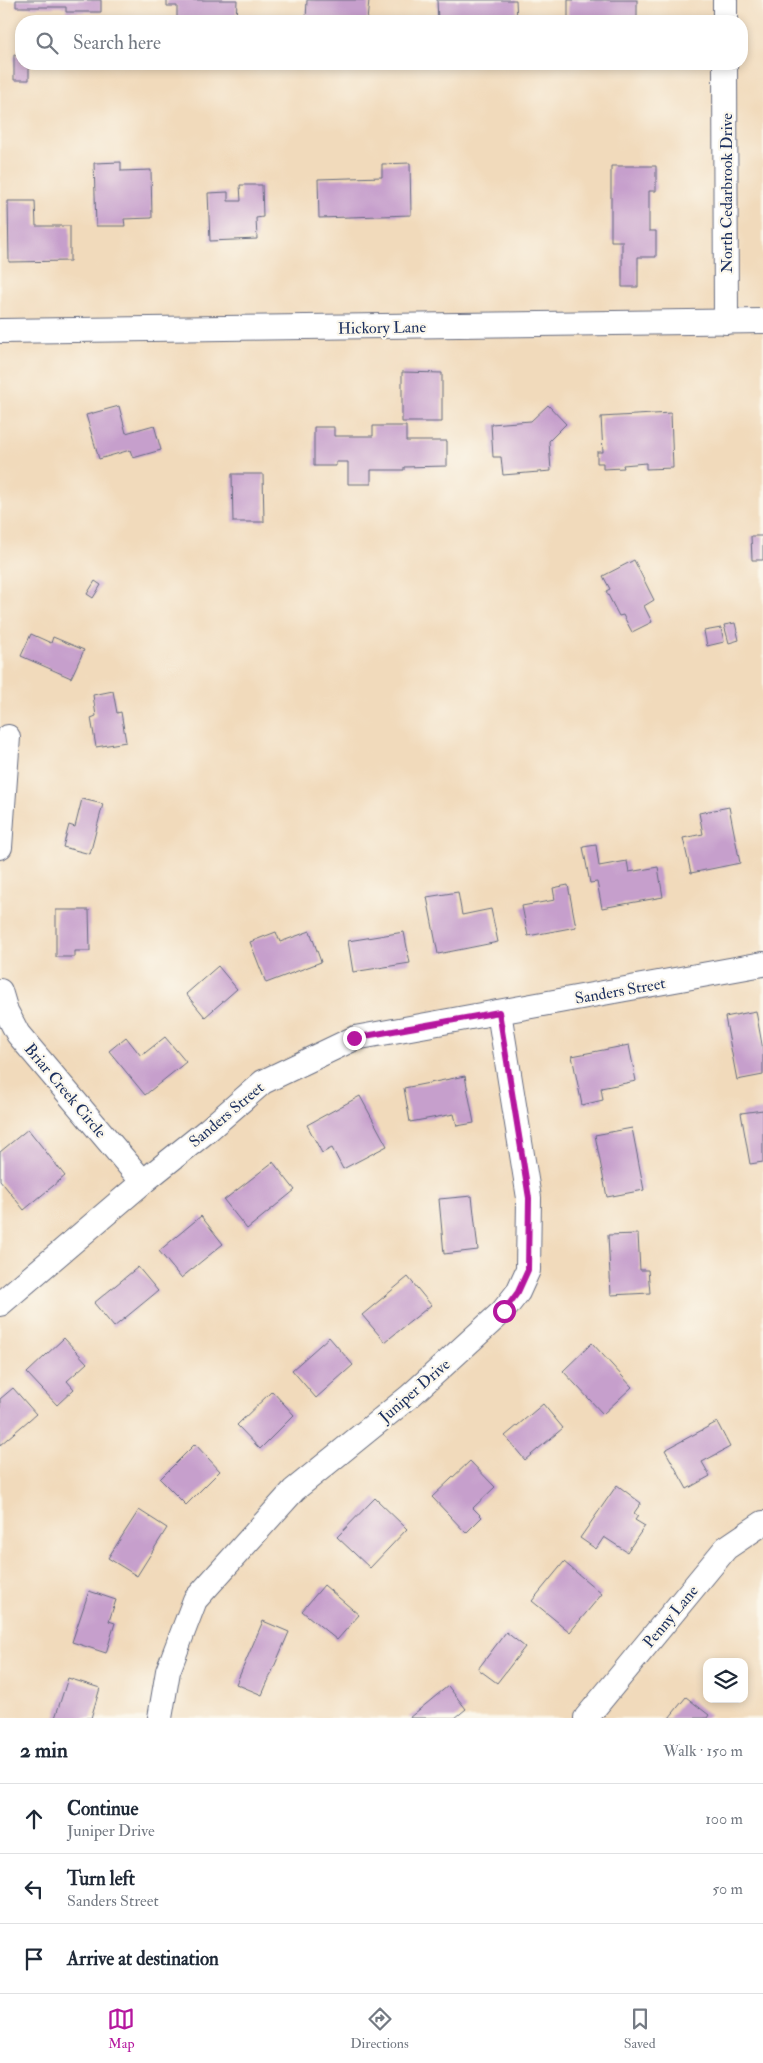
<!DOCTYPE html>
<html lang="en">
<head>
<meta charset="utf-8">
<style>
  body { margin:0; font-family:"IM FELL Double Pica",serif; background:#f2f2f3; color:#1f2937 }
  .controls { position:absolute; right:15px; bottom:15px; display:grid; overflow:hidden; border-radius:10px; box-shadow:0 2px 8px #0003 }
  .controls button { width:45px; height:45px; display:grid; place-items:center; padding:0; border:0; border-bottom:1px solid #e0e1e3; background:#fff; color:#1f2937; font:25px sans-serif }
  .stop { position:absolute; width:15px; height:15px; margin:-11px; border:4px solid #b5179e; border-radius:50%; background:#fff }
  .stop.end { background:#b5179e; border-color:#fff; box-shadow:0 1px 5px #0008 }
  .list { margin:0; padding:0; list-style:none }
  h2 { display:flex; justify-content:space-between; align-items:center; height:65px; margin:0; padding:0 20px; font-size:21px }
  h2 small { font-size:16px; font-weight:400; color:#747a83 }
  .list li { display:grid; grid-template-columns:32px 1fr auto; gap:15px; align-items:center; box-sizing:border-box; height:70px; padding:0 20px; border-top:1px solid #e0e1e3 }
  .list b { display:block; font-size:19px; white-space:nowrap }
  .list p { margin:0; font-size:16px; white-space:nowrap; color:#747a83 }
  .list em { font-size:16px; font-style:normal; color:#747a83 }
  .icon { flex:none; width:28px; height:28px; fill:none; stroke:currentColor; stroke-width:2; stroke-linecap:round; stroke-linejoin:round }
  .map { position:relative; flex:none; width:763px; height:1718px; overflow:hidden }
  .search { position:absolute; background:#fff; box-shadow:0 2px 8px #0003; left:15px; right:15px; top:15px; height:55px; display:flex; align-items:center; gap:12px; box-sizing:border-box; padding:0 18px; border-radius:20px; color:#747a83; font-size:19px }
  .sheet { height:275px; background:#fff }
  nav { display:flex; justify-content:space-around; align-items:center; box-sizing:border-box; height:70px; border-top:1px solid #e0e1e3; background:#fff; font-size:14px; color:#747a83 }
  nav a { display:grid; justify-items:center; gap:2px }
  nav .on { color:#b5179e }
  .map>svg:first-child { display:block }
  .building { fill:#c69fcc }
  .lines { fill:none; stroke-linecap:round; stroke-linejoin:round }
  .minor-casing { stroke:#666b7f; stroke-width:26 }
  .minor { stroke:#fff; stroke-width:24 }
  .route { stroke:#b5179e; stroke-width:6 }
  .labels { text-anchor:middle; stroke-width:4.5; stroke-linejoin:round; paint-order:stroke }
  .street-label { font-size:16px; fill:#1b2f5e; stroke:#fbf7ec }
</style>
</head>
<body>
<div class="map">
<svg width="763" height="1718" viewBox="0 0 763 1718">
  <rect width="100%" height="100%" fill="#fbf7ec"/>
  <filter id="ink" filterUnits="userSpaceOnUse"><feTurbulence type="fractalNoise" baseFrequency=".02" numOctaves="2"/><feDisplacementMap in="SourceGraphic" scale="10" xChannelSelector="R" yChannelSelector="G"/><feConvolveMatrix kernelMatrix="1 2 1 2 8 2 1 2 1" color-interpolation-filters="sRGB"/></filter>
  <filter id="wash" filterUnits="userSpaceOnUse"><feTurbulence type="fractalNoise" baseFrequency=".0096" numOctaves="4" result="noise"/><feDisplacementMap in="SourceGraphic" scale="20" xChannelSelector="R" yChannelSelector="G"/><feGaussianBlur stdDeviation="1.12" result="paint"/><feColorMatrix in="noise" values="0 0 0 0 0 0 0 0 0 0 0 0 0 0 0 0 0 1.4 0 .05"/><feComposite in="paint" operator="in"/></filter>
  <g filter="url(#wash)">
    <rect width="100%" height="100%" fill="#f1dabb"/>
    <g id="blocks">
      <!-- building -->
      <g class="building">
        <path d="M16 0H101V12H66V7H16Z"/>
        <path d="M167 0H237L236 21 177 20V6H167Z"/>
        <path d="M307 0H369L367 21 306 20Z"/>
        <path d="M437 0H516L517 21H438Z"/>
        <rect x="568" y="0" width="69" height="21"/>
        <path d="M14 55H21V64H29V80H14Z"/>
        <path d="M121 162V171L151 170 152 218 124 219 125 226H96L94 163Z"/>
        <path d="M410 163 411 215 319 218 318 179 382 177V164Z"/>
        <path d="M611 166H656V191H649V231H656V257H638V287H622V241H611Z"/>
        <path d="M240 185H262L263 217 256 218 257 239 210 241 208 193 228 192V201H241Z"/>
        <path d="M8 201H35L36 226H70V261L9 262Z"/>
        <path d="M402 372 442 373V422H402Z"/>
        <path d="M548 405 566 424 549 441 551 471 503 475 501 457H493L491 424 531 421Z"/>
        <path d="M119 406 126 433 154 425 161 450 133 458 130 450 99 459 86 415Z"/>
        <path d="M671 413 673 468 646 469V463L623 465 624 468 603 469V463H597V452H603L601 417Z"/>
        <path d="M373 426H406V441H447V466L404 467V470H371V484H348V462H336V466H314V427H334V436H373Z"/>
        <path d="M232 474H263L264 522H233Z"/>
        <path d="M751 536H763V560H752Z"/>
        <path d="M634 560 654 600 644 606 652 622 632 632 623 615 619 616 606 591 610 589 603 576Z"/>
        <path d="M95 581 101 585 93 598 87 594Z"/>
        <path d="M735 623 739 640 729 643 724 625Z"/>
        <path d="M721 628 724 642 707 646 704 631Z"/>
        <path d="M31 634 51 643 53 637 84 650 71 678 21 656Z"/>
        <path d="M113 691 117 713 121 712 126 742 96 747 91 718 96 716 93 695Z"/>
        <path d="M82 799 103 804 90 854 63 847 69 825 75 827Z"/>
        <path d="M729 807 740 863 691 873 683 838 703 834 699 813Z"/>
        <path d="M596 845 599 866 627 861 629 872 658 867 663 897 602 908 597 882 590 883 583 847Z"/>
        <path d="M568 885 576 927 528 936 522 906 555 900 553 888Z"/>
        <path d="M458 892 462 915 491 909 498 942 438 954 427 897Z"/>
        <path d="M56 910H89L90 951H75V957H56Z"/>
        <path d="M310 931 321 962 266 983 250 942 276 932 280 942Z"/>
        <path d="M404 932 410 963 353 972 348 941Z"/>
        <path d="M218 966 237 989 205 1017 186 994Z"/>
        <path d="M756 1011 763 1050V1075L737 1080 725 1017Z"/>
        <path d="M126 1037 141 1056 165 1037 186 1062 145 1095 109 1051Z"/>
        <path d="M629 1045 636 1081 601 1088 603 1100 582 1105 572 1056Z"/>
        <path d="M465 1076 474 1123 457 1126 454 1114 410 1122 404 1088Z"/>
        <path d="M360 1096 387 1146 343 1169 332 1148 322 1153 307 1125Z"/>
        <path d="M763 1110V1162L750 1164 741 1113Z"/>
        <path d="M632 1128 644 1190 607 1197 595 1135Z"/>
        <path d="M28 1129 65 1176 24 1210 0 1180V1152Z"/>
        <path d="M273 1162 295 1190 247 1229 224 1200Z"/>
        <path d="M472 1196 478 1250 444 1254 439 1199Z"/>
        <path d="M201 1216 223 1244 181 1278 159 1251Z"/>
        <path d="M638 1234 640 1270H648L650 1293 611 1295 608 1235Z"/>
        <path d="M138 1267 158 1291 114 1327 94 1303Z"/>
        <path d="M408 1277 431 1305 385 1342 362 1315Z"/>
        <path d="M329 1337 353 1365 316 1398 292 1370Z"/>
        <path d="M64 1338 87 1363 67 1381 74 1389 57 1405 27 1373Z"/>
        <path d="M592 1343 632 1387 603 1414 563 1371Z"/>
        <path d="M13 1388 36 1414 0 1445V1399Z"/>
        <path d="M272 1391 294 1415 260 1449 237 1425Z"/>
        <path d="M543 1404 563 1428 525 1460 505 1436Z"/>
        <path d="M717 1422 730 1447 702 1462 710 1476 687 1489 665 1450Z"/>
        <path d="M195 1444 220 1471 186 1505 160 1479Z"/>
        <path d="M470 1461 495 1487 473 1508 482 1517 466 1533 432 1497Z"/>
        <path d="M617 1485 641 1503 634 1513 638 1516 635 1520 645 1526 627 1552 604 1537 596 1549 580 1538Z"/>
        <path d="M375 1498 407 1529 370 1568 337 1537Z"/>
        <path d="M139 1510 167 1528 137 1576 108 1558Z"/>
        <path d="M564 1562 602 1594 570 1632 532 1601Z"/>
        <path d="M324 1585 359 1615 337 1640 302 1611Z"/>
        <path d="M89 1591 116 1600 109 1621 115 1623 106 1653 72 1642Z"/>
        <path d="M263 1621 289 1632 262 1695 236 1684Z"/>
        <path d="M506 1632 525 1647 497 1683 478 1669Z"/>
        <path d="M68 1678 100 1688 91 1718H55Z"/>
        <path d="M448 1686 466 1709 455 1718H409Z"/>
        <path d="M686 1697 709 1715 707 1718H669Z"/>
      </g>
    </g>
  </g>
  <g filter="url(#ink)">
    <use href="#blocks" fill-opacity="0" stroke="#666b7f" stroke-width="1"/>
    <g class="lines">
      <!-- minor casing -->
      <g class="minor-casing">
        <g id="minor">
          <path d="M725 0V21"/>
          <path d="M725 64 726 322"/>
          <path d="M0 331 763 321"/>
          <path d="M0 847 8 737"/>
          <path d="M0 991 6 1011 18 1034 143 1182"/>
          <path d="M0 1304 143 1182 208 1130 263 1082 355 1038 763 964"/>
          <path d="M160 1718 168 1671 195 1600 294 1490 410 1396 503 1311 518 1292 528 1270 529 1198 499 1012"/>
          <path d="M586 1718 726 1548 763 1523"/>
        </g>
      </g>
      <!-- minor -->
      <use href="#minor" class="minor"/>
    </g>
  </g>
  <g class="lines" filter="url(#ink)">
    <!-- route -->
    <path class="route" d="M354 1038 499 1012 529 1198 528 1270 518 1292 504 1311"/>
  </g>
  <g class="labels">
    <!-- street labels -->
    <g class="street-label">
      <text transform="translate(726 193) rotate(-90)" y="6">North Cedarbrook Drive</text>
      <text transform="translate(382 327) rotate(-1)" y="6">Hickory Lane</text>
      <text transform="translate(620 990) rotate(-10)" y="6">Sanders Street</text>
      <text transform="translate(66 1090) rotate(50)" y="6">Briar Creek Circle</text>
      <text transform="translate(226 1114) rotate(-40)" y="6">Sanders Street</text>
      <text transform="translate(414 1390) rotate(-41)" y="6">Juniper Drive</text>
      <text transform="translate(670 1616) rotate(-50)" y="6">Penny Lane</text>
    </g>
  </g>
</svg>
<div class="controls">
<button><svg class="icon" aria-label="layers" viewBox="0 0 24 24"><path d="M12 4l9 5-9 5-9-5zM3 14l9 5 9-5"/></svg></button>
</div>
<div class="stop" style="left:504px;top:1311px"></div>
<div class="stop end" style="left:354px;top:1038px"></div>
<div class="search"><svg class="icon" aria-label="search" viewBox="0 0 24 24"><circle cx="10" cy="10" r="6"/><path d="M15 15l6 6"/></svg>Search here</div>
</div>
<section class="sheet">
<h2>2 min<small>Walk · 150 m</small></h2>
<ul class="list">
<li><svg class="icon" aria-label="ahead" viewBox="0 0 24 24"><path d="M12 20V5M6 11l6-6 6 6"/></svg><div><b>Continue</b><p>Juniper Drive</p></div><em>100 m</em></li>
<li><svg class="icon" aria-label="left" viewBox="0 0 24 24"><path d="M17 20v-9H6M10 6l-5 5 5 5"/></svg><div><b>Turn left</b><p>Sanders Street</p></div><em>50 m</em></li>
<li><svg class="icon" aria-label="arrive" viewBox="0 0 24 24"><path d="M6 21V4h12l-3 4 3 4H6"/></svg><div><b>Arrive at destination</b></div></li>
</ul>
</section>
<nav>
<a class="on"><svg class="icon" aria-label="map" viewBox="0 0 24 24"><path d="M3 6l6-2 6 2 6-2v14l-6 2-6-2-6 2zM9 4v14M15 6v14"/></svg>Map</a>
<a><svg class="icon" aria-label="directions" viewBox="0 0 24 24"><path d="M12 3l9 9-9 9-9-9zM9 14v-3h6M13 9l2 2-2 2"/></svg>Directions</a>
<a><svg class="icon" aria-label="saved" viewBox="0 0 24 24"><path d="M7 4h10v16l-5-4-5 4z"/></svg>Saved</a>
</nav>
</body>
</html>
